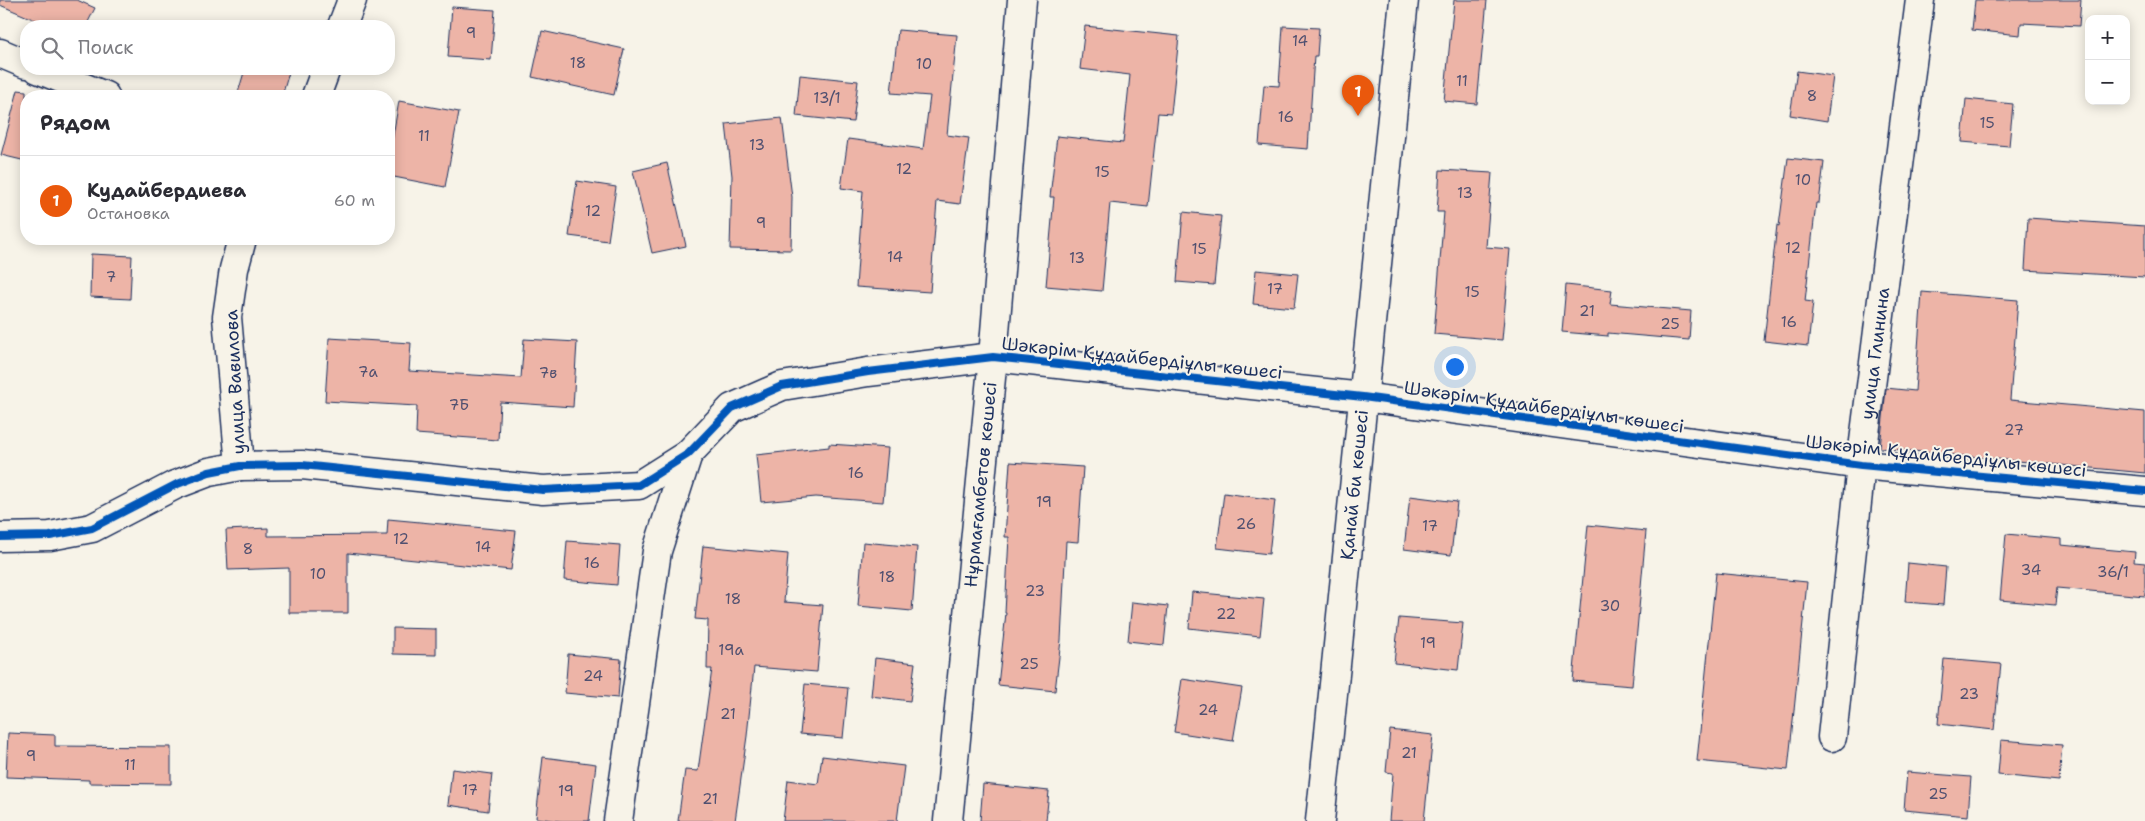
<!DOCTYPE html>
<html lang="ru">
<head>
<meta charset="utf-8">
<style>
  body { margin:0; font-family:"Shantell Sans",sans-serif; background:#f7f7f7; color:#2b2b33 }
  .controls { position:absolute; right:15px; top:15px; display:grid; overflow:hidden; border-radius:10px; box-shadow:0 2px 12px #0003 }
  .controls button { width:45px; height:45px; display:grid; place-items:center; padding:0; border:0; border-bottom:1px solid #e1e1e2; background:#fff; color:#2b2b33; font:25px sans-serif }
  .you { position:absolute; left:1454px; top:366px; width:18px; height:18px; margin:-12px; border:4px solid #fff; border-radius:50%; background:#1a73e8; box-shadow:0 0 0 8px #1a73e833 }
  .badge { display:grid; place-items:center; width:32px; height:32px; border-radius:50%; background:#ea580c; color:#fff; font-size:16px; font-weight:700 }
  .pin { position:absolute; translate:-50% -41px; filter:drop-shadow(0 1px 2px #0008) }
  .pin::after { content:''; position:absolute; top:26px; width:18px; height:15px; background:inherit; clip-path:polygon(0 0,100% 0,50% 100%) }
  .list { margin:0; padding:0; list-style:none }
  h2 { display:flex; justify-content:space-between; align-items:center; height:65px; margin:0; padding:0 20px; font-size:21px }
  h2 small { font-size:16px; font-weight:400; color:#7c7c81 }
  .list li { display:grid; grid-template-columns:32px 1fr auto; gap:15px; align-items:center; box-sizing:border-box; height:90px; padding:0 20px; border-top:1px solid #e1e1e2 }
  .list b { display:block; font-size:19px; white-space:nowrap }
  .list p { margin:0; font-size:16px; white-space:nowrap; color:#7c7c81 }
  .list em { font-size:16px; font-style:normal; color:#7c7c81 }
  .icon { flex:none; width:28px; height:28px; fill:none; stroke:currentColor; stroke-width:2; stroke-linecap:round; stroke-linejoin:round }
  .map { position:relative; flex:none; width:2145px; height:821px; overflow:hidden }
  .search { position:absolute; background:#fff; box-shadow:0 2px 12px #0003; left:20px; top:20px; width:375px; height:55px; display:flex; align-items:center; gap:12px; box-sizing:border-box; padding:0 18px; border-radius:20px; color:#7c7c81; font-size:19px }
  .panel { position:absolute; background:#fff; box-shadow:0 2px 12px #0003; left:20px; top:90px; width:375px; height:155px; border-radius:20px }
  .map>svg:first-child { display:block }
  .building { fill:#edb4a7; stroke:#1b2f5e }
  .lines { fill:none; stroke-linecap:round; stroke-linejoin:round }
  .minor-casing { stroke:#1b2f5e; stroke-width:31 }
  .minor { stroke:#f7f3e8; stroke-width:28 }
  .cycleway-casing { stroke:#f7f3e8; stroke-width:11 }
  .cycleway { stroke:#0057b8; stroke-width:8 }
  .labels { text-anchor:middle; stroke-width:4; stroke-linejoin:round; paint-order:stroke }
  .number-label { font-size:15px; fill:#505070 }
  .street-label { font-size:18px; fill:#1b2f5e; stroke:#f7f3e8 }
</style>
</head>
<body>
<div class="map">
<svg width="2145" height="821" viewBox="0 0 2145 821">
  <rect width="100%" height="100%" fill="#f7f3e8"/>
  <filter id="ink" filterUnits="userSpaceOnUse"><feTurbulence type="fractalNoise" baseFrequency=".02" numOctaves="2"/><feDisplacementMap in="SourceGraphic" scale="10" xChannelSelector="R" yChannelSelector="G"/><feConvolveMatrix kernelMatrix="1 2 1 2 8 2 1 2 1" color-interpolation-filters="sRGB"/></filter>
  <g filter="url(#ink)">
    <!-- building -->
    <g class="building">
      <path d="M0 0H77L95 8 86 26H49L0 5Z"/>
      <path d="M1454 0H1487L1477 104 1444 101Z"/>
      <path d="M1975 0H2081L2079 26 2021 23 2020 35 1972 30Z"/>
      <path d="M452 7 495 10 491 60 448 57Z"/>
      <path d="M1085 26 1179 36 1171 114 1158 113 1148 207 1110 203 1102 291 1046 286 1054 197H1050L1057 136 1123 143 1130 75 1080 69Z"/>
      <path d="M1283 26 1319 28 1317 56H1314L1308 149 1259 145 1264 85 1279 86Z"/>
      <path d="M898 30 957 35 947 135 969 138 960 204 937 201 930 292 856 287 863 191 841 188 848 139 923 149 930 96 891 93Z"/>
      <path d="M542 31 624 49 614 95 532 77Z"/>
      <path d="M245 69H290L282 96H237Z"/>
      <path d="M1797 71 1833 76 1827 121 1790 115Z"/>
      <path d="M800 75 858 81 853 122 796 116Z"/>
      <path d="M18 90 26 91V161L1 155Z"/>
      <path d="M1966 99 2013 104 2009 146 1962 142Z"/>
      <path d="M399 101 459 112 445 187 389 176V159Z"/>
      <path d="M782 118 792 197 791 250 730 249 732 176 726 124Z"/>
      <path d="M1788 158 1824 162 1819 203H1816L1805 301 1813 302 1808 346 1764 341 1777 225 1779 226Z"/>
      <path d="M667 163 686 246 652 253 633 171Z"/>
      <path d="M1440 170 1492 173 1486 247 1510 249 1502 340 1434 334 1444 212H1437Z"/>
      <path d="M577 181 616 187 608 241 569 236Z"/>
      <path d="M1183 212 1221 216 1214 285 1177 282Z"/>
      <path d="M2028 218 2145 226V277L2025 270Z"/>
      <path d="M91 254 132 256 130 299 90 297Z"/>
      <path d="M1256 270 1298 274 1294 308 1253 304Z"/>
      <path d="M1566 285 1612 290 1610 304 1691 311 1689 340 1608 333V336L1562 332Z"/>
      <path d="M1922 292 2018 300 2010 400 2145 412V473L1880 448 1886 388 1915 391Z"/>
      <path d="M329 338 411 343 409 371 521 378 524 339 577 342 573 407 500 402 498 440 416 434 417 406 325 401Z"/>
      <path d="M829 444 888 448 883 502 816 497 761 502 756 455 829 447Z"/>
      <path d="M1010 462 1083 467 1078 542 1066 541 1061 640 1055 691 998 685 1006 613H1005L1009 537H1005Z"/>
      <path d="M1224 493 1275 500 1269 554 1217 548Z"/>
      <path d="M1410 496 1457 502 1451 555 1404 549Z"/>
      <path d="M388 519 516 531 511 570 348 553V613H289V568L228 570 226 530 268 528V536L387 535Z"/>
      <path d="M1588 525 1646 531 1632 686 1573 681Z"/>
      <path d="M2006 534 2061 539V545L2135 552 2134 562 2145 563V596L2057 588 2055 605 2000 600Z"/>
      <path d="M567 541 620 545 617 585 564 580Z"/>
      <path d="M863 542 917 547 912 611 858 606Z"/>
      <path d="M703 546 788 554 784 602 823 605 817 672 754 667 747 736 735 821H678L685 770 698 771 712 669H707L708 620 695 619Z"/>
      <path d="M1908 563 1946 567 1943 605 1905 602Z"/>
      <path d="M1716 573 1807 582 1788 770 1697 761Z"/>
      <path d="M1192 592 1264 599 1260 636 1189 628Z"/>
      <path d="M1132 602 1168 606 1164 645 1128 641Z"/>
      <path d="M1399 618 1463 623 1458 670 1394 663Z"/>
      <path d="M393 628 436 629V655L393 654Z"/>
      <path d="M568 654 621 659 618 698 565 693Z"/>
      <path d="M875 658 915 663 910 701 871 696Z"/>
      <path d="M1944 659 2001 664 1994 730 1938 724Z"/>
      <path d="M1182 679 1242 688 1233 741 1174 732Z"/>
      <path d="M805 684 848 688 843 738 800 734Z"/>
      <path d="M1390 730 1433 735 1424 821H1389L1393 773 1386 772Z"/>
      <path d="M8 733 55 735V746L171 747V784L89 783V780L6 777Z"/>
      <path d="M2001 740 2062 745 2059 781 1998 775Z"/>
      <path d="M822 756 904 766 897 821H783L788 780 818 784Z"/>
      <path d="M543 757 596 764 589 821H561L536 818Z"/>
      <path d="M452 769 492 774 488 811 448 805Z"/>
      <path d="M1907 772 1971 777 1968 816 1904 810Z"/>
      <path d="M983 784 1049 791 1046 821H980Z"/>
    </g>
    <g class="lines">
      <!-- minor casing -->
      <g class="minor-casing">
        <g id="minor">
          <path d="M342 26 352 0"/>
          <path d="M0 53 26 64"/>
          <path d="M38 69 105 96"/>
          <path d="M316 96 326 69"/>
          <path d="M240 466 227 317 234 269 242 239"/>
          <path d="M0 537 50 536 92 528 175 485 209 472 240 466 302 465 543 490 639 485 688 454 732 408 782 386 868 372 993 357 1363 397 1861 465 2145 491"/>
          <path id="s1" d="M1832 737 1861 465 1920 0"/>
          <path d="M618 821 657 551 688 454"/>
          <path id="s2" d="M948 821 993 357 1022 0"/>
          <path id="s3" d="M1320 821 1404 0"/>
        </g>
      </g>
      <!-- minor -->
      <use href="#minor" class="minor"/>
      <!-- cycleway casing -->
      <g class="cycleway-casing">
        <path id="cycleway" d="M0 537 50 536 92 528 175 485 209 472 240 466 302 465 543 490 639 485 688 454 732 408 782 386 868 372 993 357 1363 397 1861 465 2145 491"/>
      </g>
      <!-- cycleway -->
      <use href="#cycleway" class="cycleway"/>
    </g>
  </g>
  <g class="labels">
    <!-- number labels -->
    <g class="number-label">
      <text x="471" y="38">9</text>
      <text x="1300" y="46">14</text>
      <text x="578" y="68">18</text>
      <text x="924" y="69">10</text>
      <text x="1462" y="86">11</text>
      <text x="1812" y="101">8</text>
      <text x="827" y="103">13/1</text>
      <text x="1286" y="122">16</text>
      <text x="1987" y="128">15</text>
      <text x="424" y="141">11</text>
      <text x="757" y="150">13</text>
      <text x="904" y="174">12</text>
      <text x="1102" y="177">15</text>
      <text x="1803" y="185">10</text>
      <text x="1465" y="198">13</text>
      <text x="593" y="216">12</text>
      <text x="761" y="228">9</text>
      <text x="1793" y="253">12</text>
      <text x="1199" y="254">15</text>
      <text x="895" y="262">14</text>
      <text x="1077" y="263">13</text>
      <text x="111" y="282">7</text>
      <text x="1275" y="294">17</text>
      <text x="1472" y="297">15</text>
      <text x="1587" y="316">21</text>
      <text x="1789" y="327">16</text>
      <text x="1670" y="329">25</text>
      <text x="368" y="377">7а</text>
      <text x="548" y="378">7в</text>
      <text x="459" y="410">7Б</text>
      <text x="2014" y="435">27</text>
      <text x="856" y="478">16</text>
      <text x="1044" y="507">19</text>
      <text x="1246" y="529">26</text>
      <text x="1430" y="531">17</text>
      <text x="401" y="544">12</text>
      <text x="483" y="552">14</text>
      <text x="248" y="554">8</text>
      <text x="592" y="568">16</text>
      <text x="2031" y="575">34</text>
      <text x="2113" y="577">36/1</text>
      <text x="318" y="579">10</text>
      <text x="887" y="582">18</text>
      <text x="1035" y="596">23</text>
      <text x="733" y="604">18</text>
      <text x="1610" y="611">30</text>
      <text x="1226" y="619">22</text>
      <text x="1428" y="648">19</text>
      <text x="731" y="655">19а</text>
      <text x="1029" y="669">25</text>
      <text x="593" y="681">24</text>
      <text x="1969" y="699">23</text>
      <text x="1208" y="715">24</text>
      <text x="728" y="719">21</text>
      <text x="1409" y="758">21</text>
      <text x="31" y="761">9</text>
      <text x="130" y="770">11</text>
      <text x="470" y="795">17</text>
      <text x="566" y="796">19</text>
      <text x="1938" y="799">25</text>
      <text x="710" y="804">21</text>
    </g>
    <!-- street labels -->
    <g class="street-label">
      <text dy="6" stroke="none"><textPath href="#s1" startOffset="386">улица Глинина</textPath></text>
      <text transform="translate(1142 358) rotate(6)" y="6">Шәкәрім Құдайбердіұлы көшесі</text>
      <text transform="translate(235 382) rotate(-93)" y="6">улица Вавилова</text>
      <text transform="translate(1544 407) rotate(8)" y="6">Шәкәрім Құдайбердіұлы көшесі</text>
      <text transform="translate(1946 456) rotate(6)" y="6">Шәкәрім Құдайбердіұлы көшесі</text>
      <text dy="6" stroke="none"><textPath href="#s2" startOffset="338">Нұрмағамбетов көшесі</textPath></text>
      <text dy="6" stroke="none"><textPath href="#s3" startOffset="338">Қанай би көшесі</textPath></text>
    </g>
  </g>
</svg>
<div class="controls">
<button>+</button>
<button>−</button>
</div>
<div class="you"></div>
<div class="pin badge" style="left:1358px;top:116px">1</div>
<div class="search"><svg class="icon" aria-label="search" viewBox="0 0 24 24"><circle cx="10" cy="10" r="6"/><path d="M15 15l6 6"/></svg>Поиск</div>
<section class="panel">
<h2>Рядом<small></small></h2>
<ul class="list">
<li><span class="badge">1</span><div><b>Кудайбердиева</b><p>Остановка</p></div><em>60 m</em></li>
</ul>
</section>
</div>
</body>
</html>
